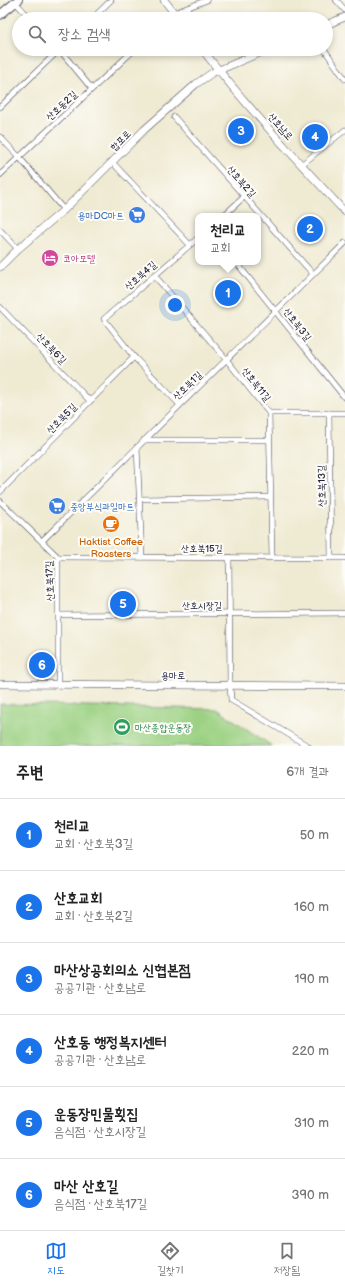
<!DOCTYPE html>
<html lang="ko">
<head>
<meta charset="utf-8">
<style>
  body { margin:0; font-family:"Balsamiq Sans","Poor Story",sans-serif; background:#f2f2f2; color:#222 }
  .you { position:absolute; left:175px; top:305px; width:14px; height:14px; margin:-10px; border:3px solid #fff; border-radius:50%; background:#1a73e8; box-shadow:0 0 0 6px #1a73e833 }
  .badge { display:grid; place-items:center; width:26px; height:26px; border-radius:50%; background:#1a73e8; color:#fff; font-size:13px; font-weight:700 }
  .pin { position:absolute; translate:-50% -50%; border:2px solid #fff; box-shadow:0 1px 4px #0006 }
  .popup { position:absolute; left:195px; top:213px; width:66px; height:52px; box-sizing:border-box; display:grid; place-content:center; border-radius:8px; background:#fff; filter:drop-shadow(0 1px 3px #0005); font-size:13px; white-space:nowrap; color:#767676 }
  .popup b { font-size:15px; color:#222 }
  .popup::after { content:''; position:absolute; left:50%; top:100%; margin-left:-8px; border:8px solid transparent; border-top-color:#fff }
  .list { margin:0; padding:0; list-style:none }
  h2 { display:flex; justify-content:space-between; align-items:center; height:52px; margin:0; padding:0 16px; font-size:17px }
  h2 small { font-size:13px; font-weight:400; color:#767676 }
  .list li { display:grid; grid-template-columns:26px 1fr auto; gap:12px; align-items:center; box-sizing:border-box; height:72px; padding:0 16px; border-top:1px solid #e0e0e0 }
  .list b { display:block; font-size:15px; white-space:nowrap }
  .list p { margin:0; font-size:13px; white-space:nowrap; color:#767676 }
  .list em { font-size:13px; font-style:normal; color:#767676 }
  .icon { flex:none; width:22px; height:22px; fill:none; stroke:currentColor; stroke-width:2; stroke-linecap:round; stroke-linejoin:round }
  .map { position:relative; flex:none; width:345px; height:746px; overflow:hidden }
  .search { position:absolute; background:#fff; box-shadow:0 2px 6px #0003; left:12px; right:12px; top:12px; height:44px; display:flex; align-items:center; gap:10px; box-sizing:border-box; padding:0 14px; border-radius:22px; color:#767676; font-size:15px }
  .sheet { height:484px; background:#fff }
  nav { display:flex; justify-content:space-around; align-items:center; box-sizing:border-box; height:56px; border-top:1px solid #e0e0e0; background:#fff; font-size:11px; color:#767676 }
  nav a { display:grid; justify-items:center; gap:2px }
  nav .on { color:#1a73e8 }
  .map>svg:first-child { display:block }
  .green { fill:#9cd183; stroke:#5f7a5f }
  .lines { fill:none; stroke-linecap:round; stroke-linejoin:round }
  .street-casing { stroke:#414052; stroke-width:6 }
  .secondary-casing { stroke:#414052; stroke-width:8 }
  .primary-casing { stroke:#414052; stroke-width:10 }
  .street { stroke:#fff; stroke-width:5 }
  .secondary { stroke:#fff; stroke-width:7 }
  .primary { stroke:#fff; stroke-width:8 }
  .labels { text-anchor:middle; stroke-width:4; stroke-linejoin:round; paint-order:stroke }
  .street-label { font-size:10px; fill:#22223b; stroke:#fdfcf7 }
  .shop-label { font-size:10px; fill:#366cbe; stroke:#fdfcf7; text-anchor:end }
  .hotel-label { font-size:10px; fill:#b23c85; stroke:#fdfcf7; text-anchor:start }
  .food-label { font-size:10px; fill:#c56008; stroke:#fdfcf7 }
  .leisure-label { font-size:10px; fill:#27864d; stroke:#fdfcf7; text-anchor:start }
</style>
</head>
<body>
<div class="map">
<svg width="345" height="746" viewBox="0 0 345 746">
  <rect width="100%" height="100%" fill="#fdfcf7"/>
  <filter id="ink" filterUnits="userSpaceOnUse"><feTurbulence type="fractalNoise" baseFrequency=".025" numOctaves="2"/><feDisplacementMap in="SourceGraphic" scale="8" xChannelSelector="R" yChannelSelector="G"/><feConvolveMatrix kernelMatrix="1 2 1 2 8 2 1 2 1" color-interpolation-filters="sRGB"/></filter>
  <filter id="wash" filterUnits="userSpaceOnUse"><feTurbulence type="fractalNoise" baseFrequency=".012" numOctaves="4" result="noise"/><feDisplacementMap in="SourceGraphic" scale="16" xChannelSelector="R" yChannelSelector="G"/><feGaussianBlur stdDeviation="0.9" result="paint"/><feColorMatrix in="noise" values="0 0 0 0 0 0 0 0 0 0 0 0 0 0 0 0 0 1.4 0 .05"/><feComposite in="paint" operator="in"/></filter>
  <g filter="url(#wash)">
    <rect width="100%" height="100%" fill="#efead2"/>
    <!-- green -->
    <path class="green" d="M0 704 217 709 272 746H0Z"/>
  </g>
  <g filter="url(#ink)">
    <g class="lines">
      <!-- street casing -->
      <g class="street-casing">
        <g id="street">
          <path d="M336 0 345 10"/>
          <path d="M15 2 31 19"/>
          <path d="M92 19 111 0"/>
          <path d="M167 19 174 13 207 0"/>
          <path d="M59 49 92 89"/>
          <path d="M324 49 345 79"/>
          <path d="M0 107 60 49"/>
          <path d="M174 117 313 274"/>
          <path d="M0 137 19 157 64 210"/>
          <path d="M112 162 190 245 104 319 134 357 180 405"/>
          <path d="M301 165 345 130"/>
          <path d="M0 175 135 49"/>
          <path d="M223 216 244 197"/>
          <path d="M0 230 18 249"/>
          <path d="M190 245 198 238"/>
          <path d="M236 262 345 398"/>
          <path d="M154 275 226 359 269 413 272 557"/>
          <path d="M0 307 90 401"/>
          <path d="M269 413H345"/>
          <path d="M329 413 331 558"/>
          <path d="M144 440H269"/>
          <path d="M137 447 142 557"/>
          <path d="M0 492 134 357"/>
          <path d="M140 499 270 497"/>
          <path d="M0 501 58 557V684"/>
          <path d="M42 541 345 243"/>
          <path d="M58 557 345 558"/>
          <path d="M229 557 230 685 231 700 308 746"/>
          <path d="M58 615 345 613"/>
        </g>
      </g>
      <!-- secondary casing -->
      <g class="secondary-casing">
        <g id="secondary">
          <path d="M164 0 179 19"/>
          <path d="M326 25 345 17"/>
          <path d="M202 49C246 106 296 159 345 212"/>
          <path d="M0 267 18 249 64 210 144 130 196 84 212 73 269 49"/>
          <path d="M0 684 345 686"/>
        </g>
      </g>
      <!-- primary casing -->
      <g class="primary-casing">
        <path id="primary" d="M0 15 18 0"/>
      </g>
      <!-- street -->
      <use href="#street" class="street"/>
      <!-- secondary -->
      <use href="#secondary" class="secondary"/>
      <!-- primary -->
      <use href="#primary" class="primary"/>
    </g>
  </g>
  <!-- icons -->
  <defs>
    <g id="supermarket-disc" transform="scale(0.9)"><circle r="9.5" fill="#3f7fe0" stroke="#fdfcf7"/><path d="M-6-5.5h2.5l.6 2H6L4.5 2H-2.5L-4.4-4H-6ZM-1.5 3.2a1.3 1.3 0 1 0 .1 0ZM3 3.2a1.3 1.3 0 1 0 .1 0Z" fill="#fff"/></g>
    <g id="hotel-disc" transform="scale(0.9)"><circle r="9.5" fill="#d1479c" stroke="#fdfcf7"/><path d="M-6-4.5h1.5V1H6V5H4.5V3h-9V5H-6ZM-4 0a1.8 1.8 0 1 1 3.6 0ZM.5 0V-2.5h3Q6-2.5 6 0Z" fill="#fff"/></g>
    <g id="cafe-disc" transform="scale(0.9)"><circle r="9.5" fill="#e8710a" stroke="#fdfcf7"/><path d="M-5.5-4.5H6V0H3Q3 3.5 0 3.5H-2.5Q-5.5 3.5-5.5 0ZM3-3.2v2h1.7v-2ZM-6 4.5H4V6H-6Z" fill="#fff"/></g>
    <g id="stadium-disc" transform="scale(0.9)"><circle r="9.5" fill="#2e9e5b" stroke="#fdfcf7"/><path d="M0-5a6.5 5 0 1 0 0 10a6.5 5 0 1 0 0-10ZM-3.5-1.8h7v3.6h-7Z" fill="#fff"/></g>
  </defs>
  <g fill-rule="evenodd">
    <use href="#supermarket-disc" x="137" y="215"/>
    <use href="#hotel-disc" x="50" y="258"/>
    <use href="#supermarket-disc" x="57" y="506"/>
    <use href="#cafe-disc" x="111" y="524"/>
    <use href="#stadium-disc" x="122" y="727"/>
  </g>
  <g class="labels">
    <!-- street labels -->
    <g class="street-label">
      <text transform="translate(61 105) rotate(-43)" y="4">산호동2길</text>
      <text transform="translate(281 126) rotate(49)" y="4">산호남로</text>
      <text transform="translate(120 140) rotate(-45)" y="4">합포로</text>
      <text transform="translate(242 181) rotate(49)" y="4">산호북2길</text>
      <text transform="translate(140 275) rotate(-41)" y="4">산호북4길</text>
      <text transform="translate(298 324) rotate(52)" y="4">산호북3길</text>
      <text transform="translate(52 348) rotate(46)" y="4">산호북6길</text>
      <text transform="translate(257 384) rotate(52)" y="4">산호북11길</text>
      <text transform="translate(187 385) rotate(-44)" y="4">산호북1길</text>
      <text transform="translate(61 418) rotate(-45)" y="4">산호북5길</text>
      <text transform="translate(321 486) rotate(-91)" y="4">산호북13길</text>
      <text x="202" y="552">산호북15길</text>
      <text transform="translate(49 581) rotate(-92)" y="4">산호북17길</text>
      <text x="202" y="609">산호시장길</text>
      <text x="173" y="679">용마로</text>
    </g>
    <!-- shop labels -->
    <g class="shop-label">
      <text x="124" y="219">용마DC마트</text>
      <text x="70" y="510" text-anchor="start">중앙부식과일마트</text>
    </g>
    <!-- hotel labels -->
    <g class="hotel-label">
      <text x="63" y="262">코아모텔</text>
    </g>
    <!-- food labels -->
    <g class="food-label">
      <text x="111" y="545">Haktist Coffee<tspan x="111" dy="12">Roasters</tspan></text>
    </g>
    <!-- leisure labels -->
    <g class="leisure-label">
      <text x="135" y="731">마산종합운동장</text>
    </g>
  </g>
</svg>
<div class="you"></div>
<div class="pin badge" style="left:228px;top:293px">1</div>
<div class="popup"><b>천리교</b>교회</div>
<div class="pin badge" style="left:310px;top:229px">2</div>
<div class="pin badge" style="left:241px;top:131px">3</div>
<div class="pin badge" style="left:315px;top:137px">4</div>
<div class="pin badge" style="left:123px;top:604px">5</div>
<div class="pin badge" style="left:42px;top:665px">6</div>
<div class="search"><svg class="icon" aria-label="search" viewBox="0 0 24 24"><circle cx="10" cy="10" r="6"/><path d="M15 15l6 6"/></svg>장소 검색</div>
</div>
<section class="sheet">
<h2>주변<small>6개 결과</small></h2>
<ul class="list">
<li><span class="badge">1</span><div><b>천리교</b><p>교회 · 산호북3길</p></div><em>50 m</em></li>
<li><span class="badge">2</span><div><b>산호교회</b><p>교회 · 산호북2길</p></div><em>160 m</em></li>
<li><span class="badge">3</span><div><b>마산상공회의소 신협본점</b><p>공공기관 · 산호남로</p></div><em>190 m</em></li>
<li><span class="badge">4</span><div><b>산호동 행정복지센터</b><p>공공기관 · 산호남로</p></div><em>220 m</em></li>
<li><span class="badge">5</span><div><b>운동장민물횟집</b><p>음식점 · 산호시장길</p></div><em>310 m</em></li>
<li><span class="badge">6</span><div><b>마산 산호길</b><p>음식점 · 산호북17길</p></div><em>390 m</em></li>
</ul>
</section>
<nav>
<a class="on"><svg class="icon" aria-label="map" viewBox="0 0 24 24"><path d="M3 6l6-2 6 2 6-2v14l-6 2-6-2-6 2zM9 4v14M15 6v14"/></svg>지도</a>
<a><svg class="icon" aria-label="directions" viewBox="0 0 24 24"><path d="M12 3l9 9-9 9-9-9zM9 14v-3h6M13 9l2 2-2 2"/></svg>길찾기</a>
<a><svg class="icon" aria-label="saved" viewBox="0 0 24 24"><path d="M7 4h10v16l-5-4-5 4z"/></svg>저장됨</a>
</nav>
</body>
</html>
